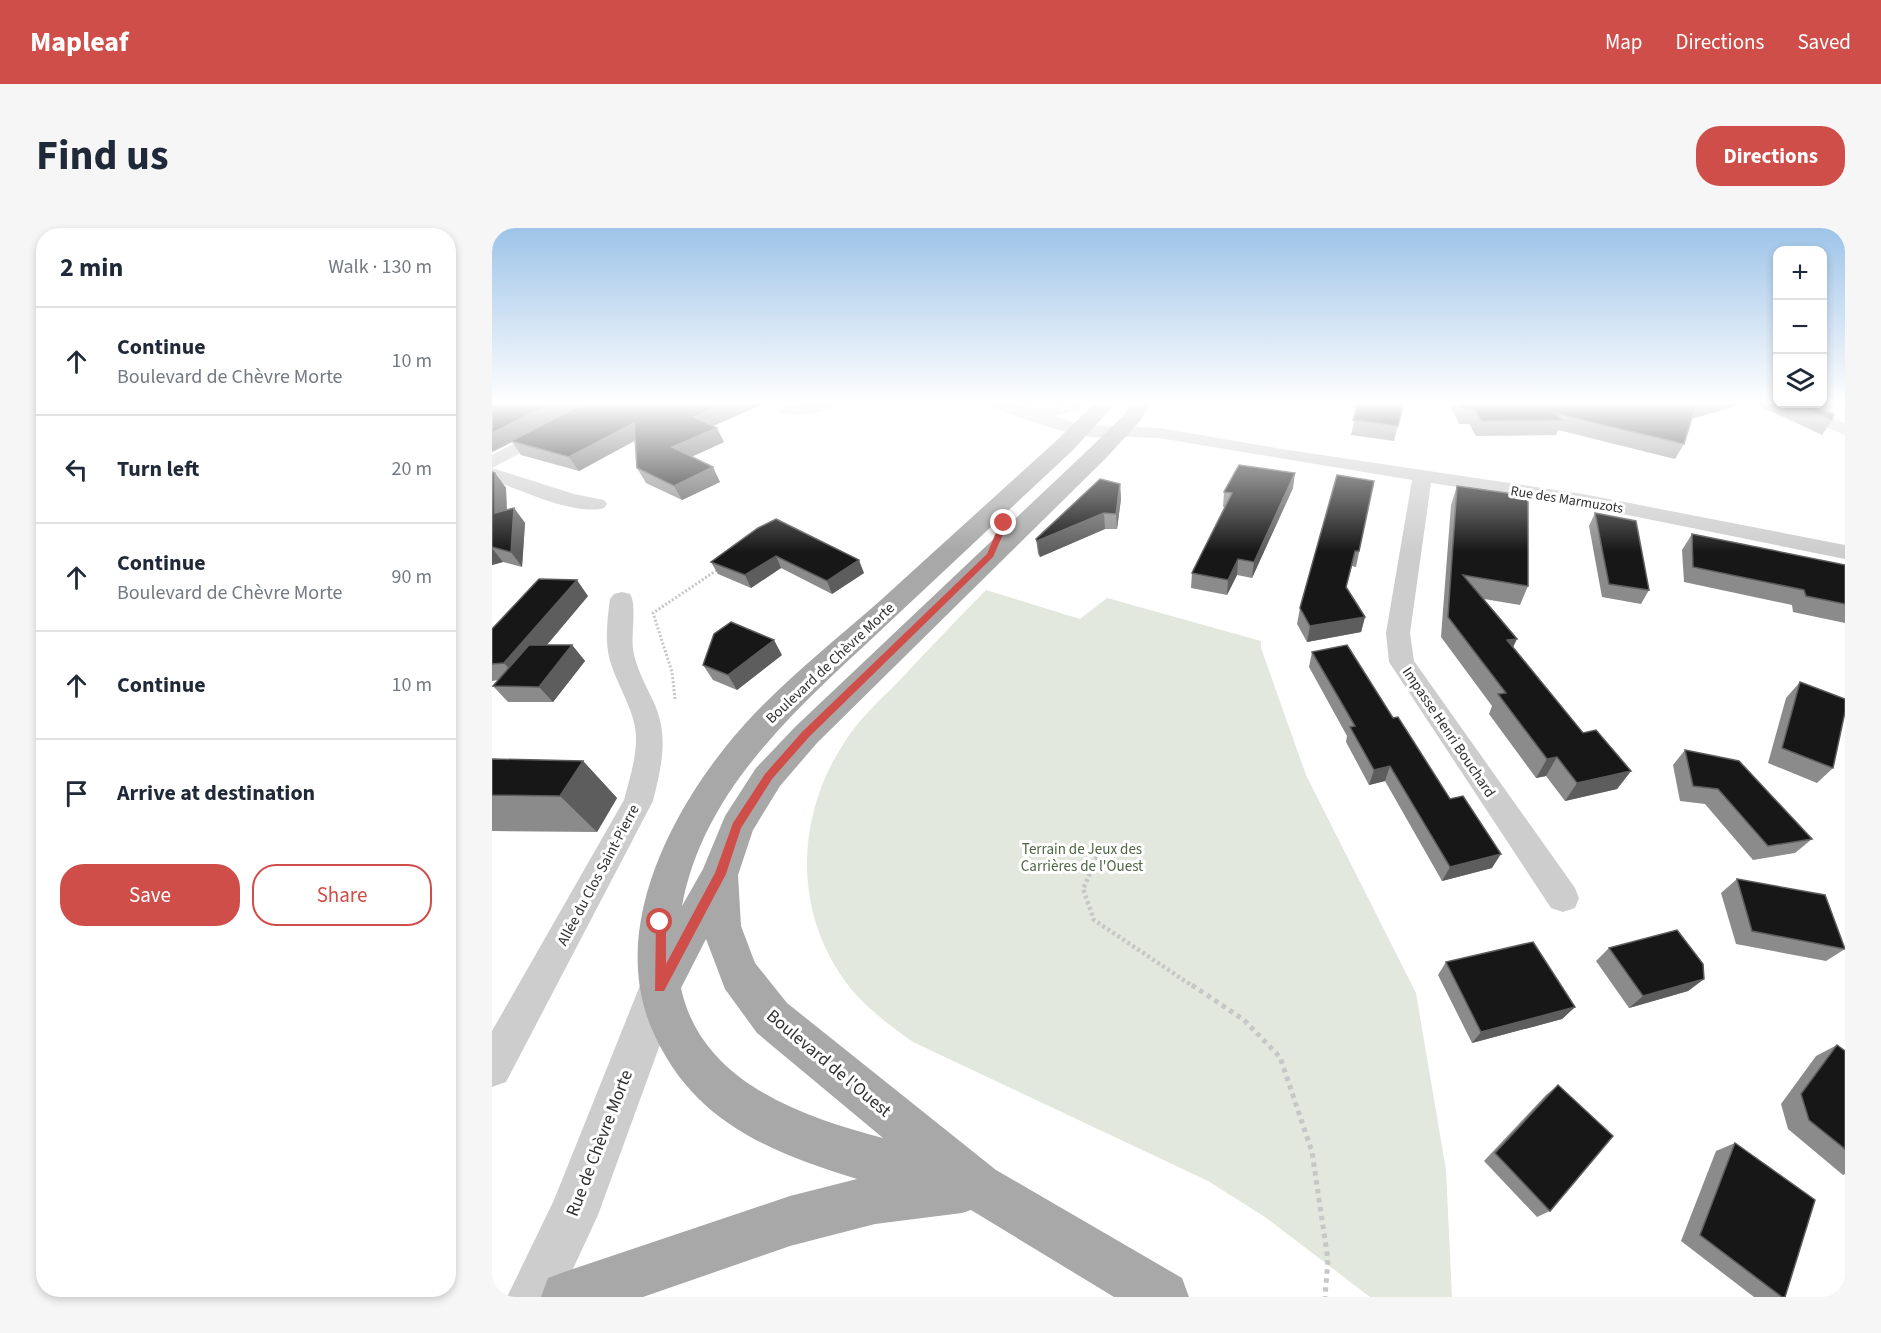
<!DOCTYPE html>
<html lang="en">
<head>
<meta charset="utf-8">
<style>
  body { margin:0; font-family:"Source Sans 3",sans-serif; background:#f6f6f7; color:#1f2937 }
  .controls { position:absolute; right:18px; top:18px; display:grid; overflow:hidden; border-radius:12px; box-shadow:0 3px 9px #0003 }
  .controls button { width:54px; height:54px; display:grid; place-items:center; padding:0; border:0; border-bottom:2px solid #e0e1e3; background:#fff; color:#1f2937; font:30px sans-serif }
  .stop { position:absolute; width:18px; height:18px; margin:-14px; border:4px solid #d04e49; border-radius:50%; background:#fff }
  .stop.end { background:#d04e49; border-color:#fff; box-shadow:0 2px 6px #0008 }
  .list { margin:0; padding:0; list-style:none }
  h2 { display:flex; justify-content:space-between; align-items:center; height:78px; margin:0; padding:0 24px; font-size:26px }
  h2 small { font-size:20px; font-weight:400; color:#747a83 }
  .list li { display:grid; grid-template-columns:39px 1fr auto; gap:18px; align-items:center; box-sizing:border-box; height:108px; padding:0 24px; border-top:2px solid #e0e1e3 }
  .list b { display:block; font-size:22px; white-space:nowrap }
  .list p { margin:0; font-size:20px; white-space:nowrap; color:#747a83 }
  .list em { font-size:20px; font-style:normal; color:#747a83 }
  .actions { display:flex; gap:12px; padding:18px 24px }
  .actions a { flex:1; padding:14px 0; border:2px solid #d04e49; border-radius:24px; text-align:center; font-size:21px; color:#d04e49 }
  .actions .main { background:#d04e49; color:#fff }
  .icon { flex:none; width:33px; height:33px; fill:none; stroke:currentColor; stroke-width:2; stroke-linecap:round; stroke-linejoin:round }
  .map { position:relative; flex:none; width:1353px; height:1069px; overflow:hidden; border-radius:24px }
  header { display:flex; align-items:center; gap:36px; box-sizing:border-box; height:84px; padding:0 30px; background:#d04e49; color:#fff }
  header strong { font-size:28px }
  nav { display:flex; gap:33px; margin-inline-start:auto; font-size:21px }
  .intro { display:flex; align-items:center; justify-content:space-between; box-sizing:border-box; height:144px; padding:0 36px }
  h1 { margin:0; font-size:42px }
  .button { padding:15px 27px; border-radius:24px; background:#d04e49; color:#fff; font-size:21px; font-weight:700 }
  main { display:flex; gap:36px; padding:0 36px }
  aside { flex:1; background:#fff; border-radius:24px; box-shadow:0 3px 9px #0003 }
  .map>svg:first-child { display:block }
  .green { fill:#e2e8dd }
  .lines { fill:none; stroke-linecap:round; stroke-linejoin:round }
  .path-far2 { stroke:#c7c7c7; stroke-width:3; stroke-dasharray:2 2; stroke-linecap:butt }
  .path-far1 { stroke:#c7c7c7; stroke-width:4.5; stroke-dasharray:3 3; stroke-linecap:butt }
  .path { stroke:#c7c7c7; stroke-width:5; stroke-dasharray:4.5 4.5; stroke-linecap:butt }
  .service { fill:#cdcdcd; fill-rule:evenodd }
  .minor { fill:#cdcdcd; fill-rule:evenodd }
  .tertiary { fill:#cdcdcd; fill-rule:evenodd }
  .primary { fill:#a8a8a8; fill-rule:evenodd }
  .wall { fill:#8b8b8b }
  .shaded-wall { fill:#5d5d5d }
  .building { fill:#171717; stroke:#5d5d5d; stroke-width:1.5 }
  .route { fill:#d04e49 }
  .labels { text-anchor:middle; stroke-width:6; stroke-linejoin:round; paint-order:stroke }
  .far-street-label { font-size:14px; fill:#303030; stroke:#fff }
  .street-label { font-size:15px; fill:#303030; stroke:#fff }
  .park-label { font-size:15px; fill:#4f6643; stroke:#fff }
  .near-street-label { font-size:18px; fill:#303030; stroke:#fff }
</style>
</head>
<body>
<header>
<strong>Mapleaf</strong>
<nav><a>Map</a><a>Directions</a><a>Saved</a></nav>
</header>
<div class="intro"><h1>Find us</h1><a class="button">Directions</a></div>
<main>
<aside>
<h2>2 min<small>Walk · 130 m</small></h2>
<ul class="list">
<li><svg class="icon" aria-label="ahead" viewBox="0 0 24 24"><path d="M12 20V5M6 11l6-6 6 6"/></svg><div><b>Continue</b><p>Boulevard de Chèvre Morte</p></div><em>10 m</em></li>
<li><svg class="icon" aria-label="left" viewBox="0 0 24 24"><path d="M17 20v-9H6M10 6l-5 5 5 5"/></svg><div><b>Turn left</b></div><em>20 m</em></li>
<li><svg class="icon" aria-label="ahead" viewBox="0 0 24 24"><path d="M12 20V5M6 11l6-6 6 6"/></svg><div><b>Continue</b><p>Boulevard de Chèvre Morte</p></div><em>90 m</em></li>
<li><svg class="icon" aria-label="ahead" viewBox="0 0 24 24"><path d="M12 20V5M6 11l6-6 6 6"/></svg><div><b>Continue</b></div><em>10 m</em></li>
<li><svg class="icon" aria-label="arrive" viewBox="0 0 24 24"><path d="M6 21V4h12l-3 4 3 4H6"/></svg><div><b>Arrive at destination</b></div></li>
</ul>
<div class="actions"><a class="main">Save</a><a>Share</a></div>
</aside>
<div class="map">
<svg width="1353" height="1069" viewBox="0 0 1353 1069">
  <rect width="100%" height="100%" fill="#fff"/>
  <!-- green -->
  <path class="green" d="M494 362 588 391 615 370 769 413V420L814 547 924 765 954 942 960 1069H878L773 989 716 953 421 814C396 796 371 778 353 753 301 681 304 588 352 515 366 492 387 473 406 454 435 423 464 392 494 362Z"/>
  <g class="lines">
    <!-- path-far2 -->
    <path class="path-far2" d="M183 471 180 444 161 385 228 340"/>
    <!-- path-far1 -->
    <path class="path-far1" d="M605 629 591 661 602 692 702 759"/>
    <!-- path -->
    <path class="path" d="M700 757 752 792 788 829 820 924 836 1032 833 1069"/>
    <!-- service -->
    <path class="service" d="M585 174H596C581 187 545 194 527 182 535 177 565 184 585 174Z"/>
    <!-- minor -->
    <g class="minor">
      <path d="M104 174H126L0 240V227Z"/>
      <path d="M322 174H348C340 184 293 192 285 182L294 177Z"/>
      <path d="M494 174H519L590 197 667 200 796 222 1091 266 1353 317V331L1091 278 939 255 918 405 922 433 1083 660 1087 670 1083 680 1071 684 1059 680 897 434 894 405 920 252 667 210 613 208C598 217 516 185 496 178Z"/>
      <path d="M1286 176H1308L1353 195V207L1289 180Z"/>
      <path d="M0 240 82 266 112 272 115 276 112 280C83 288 29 262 0 252Z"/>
      <path d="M130 364 138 366C145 376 139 407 141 421 144 441 155 459 163 477 177 510 169 540 161 573L14 854 0 859V803L132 572C138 549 147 523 143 499 139 478 127 459 120 439 112 418 115 393 118 371L122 366Z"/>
    </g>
    <!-- tertiary -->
    <path class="tertiary" d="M168 739 183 745 189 759 106 987 68 1069H15L62 972 153 745Z"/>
    <!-- primary -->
    <path class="primary" d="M604 174H625L581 222C522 277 464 332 405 387 318 470 213 553 190 678L211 641 233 588 264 540 303 499 598 220 633 186 640 174H660L648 193 614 230 325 515 288 558 261 602 246 647 249 698 263 735 295 775 504 942 690 1050 697 1069H622L479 982 470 985 383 996 298 1018 151 1069H49L56 1050 75 1043 298 968 365 951C274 923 198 892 159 799 114 691 191 560 264 484 303 444 348 408 390 371 448 318 507 265 565 212ZM214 711 233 761 265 805 391 910C310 889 209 854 189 760Z"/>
  </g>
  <!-- wall -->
  <g class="wall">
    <path d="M0 174H276L221 198 232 214 199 229 228 254 190 272 154 255 145 240 143 212 87 243 29 227 20 214 0 224Z"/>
    <path d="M853 174H912L902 213 859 207 865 181 852 176Z"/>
    <path d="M957 174H1257L1199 191 1192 216 1183 231 1066 202 1064 207 984 208 977 196H967Z"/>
    <path d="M1259 174H1286V176H1330V174H1345L1338 184 1340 192 1330 207Z"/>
    <path d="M0 244 3 245 14 260 15 282 22 280 33 295 30 339 11 334 0 337Z"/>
    <path d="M882 253 864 339 860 338 854 359 873 389 869 404 815 414 805 396 808 380Z"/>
    <path d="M628 256 629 271 625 301H613L548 329 546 326 544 311Z"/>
    <path d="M965 258 1036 358 1028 377 992 371 1021 420 1091 505 1139 543 1125 561 1073 573 1054 548 1044 550 997 486 1000 478 949 409 959 277Z"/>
    <path d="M801 260 760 350 745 347 735 367 699 360 700 345 733 279H731L732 264Z"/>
    <path d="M1103 285 1157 362 1149 376 1110 369 1097 298Z"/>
    <path d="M266 300 372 345 340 366 289 340 259 360 226 346 219 334Z"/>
    <path d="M1200 306 1353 337V395L1301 384 1300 377 1192 354 1190 322Z"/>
    <path d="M96 368 55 417H80L93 433 61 474H16L1 458 6 452 0 453V401Z"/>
    <path d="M820 424 901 490 1000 640 950 653 893 553 877 557 854 514 855 508 817 439Z"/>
    <path d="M290 427 245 462 221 452 211 437Z"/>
    <path d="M1308 454 1341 540 1325 555 1276 535 1294 470Z"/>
    <path d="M1193 522 1320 611 1303 625 1261 632 1213 576 1188 573 1181 537Z"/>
    <path d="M0 531 91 533 125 570 105 604 0 603Z"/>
    <path d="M1245 651 1353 721 1334 733 1244 716 1229 665Z"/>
    <path d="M1117 720 1212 751 1196 763 1137 780 1104 733Z"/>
    <path d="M954 734 1083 779 1070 791 980 815 946 747Z"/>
    <path d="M1345 817 1353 823V946L1351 947 1296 901 1289 876 1324 828Z"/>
    <path d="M1066 857 1058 983 1045 989 992 933 1054 867Z"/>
    <path d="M1243 915 1293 1069H1262L1189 1013 1224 923Z"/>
  </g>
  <!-- shaded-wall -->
  <g class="shaded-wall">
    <path d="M62 174H99L19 213 20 214 0 224V205Z"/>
    <path d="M237 174H276L209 203 202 189Z"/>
    <path d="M1215 174H1257L1196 192 1204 177Z"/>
    <path d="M142 195 150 209 87 243 77 229Z"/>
    <path d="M225 200 232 214 188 234 180 219Z"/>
    <path d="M221 239 228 254 190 272 182 258Z"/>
    <path d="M3 245 14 260 15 300 3 285Z"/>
    <path d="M803 245 801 260 760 350 762 334Z"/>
    <path d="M628 256 629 271 625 301 624 286Z"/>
    <path d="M22 280 33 295 30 339 19 324Z"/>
    <path d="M612 285 613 301 548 329 545 313Z"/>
    <path d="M0 320 11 334 0 337Z"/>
    <path d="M284 328 289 340 259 360 253 347Z"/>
    <path d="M746 331 745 347 735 367 736 352Z"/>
    <path d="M367 332 372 345 340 366 335 353Z"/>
    <path d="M85 352 96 368 26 451 12 435Z"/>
    <path d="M873 389 869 404 815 414 818 398Z"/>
    <path d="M1025 411 1016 430 1015 412Z"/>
    <path d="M282 412 290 427 245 462 236 447Z"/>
    <path d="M80 417 93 433 61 474 47 459Z"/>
    <path d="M1065 529 1054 548 1044 550 1055 531Z"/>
    <path d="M91 533 125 570 105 604 68 568Z"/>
    <path d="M898 538 893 553 877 557 882 542Z"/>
    <path d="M1139 543 1125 561 1073 573 1085 555Z"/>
    <path d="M1009 626 1000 640 950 653 958 639Z"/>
    <path d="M1212 751 1196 763 1137 780 1151 768Z"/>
    <path d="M1083 779 1070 791 980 815 989 804Z"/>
  </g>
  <!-- building -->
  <g class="building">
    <path d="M0 174H62L0 205Z"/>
    <path d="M95 174H237L202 189 225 200 180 219 221 239 182 258 145 240 142 195 77 229 19 213Z"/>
    <path d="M866 174H912L906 198 861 192Z"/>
    <path d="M968 174H1215L1204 177 1192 216 1065 186 1070 192 989 193 982 181H971Z"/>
    <path d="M1303 176H1317L1342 186 1340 192Z"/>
    <path d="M747 237 803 245 762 334 746 331 736 352 700 345 740 265 732 264Z"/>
    <path d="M0 244 3 245V285L22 280 19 324 0 319Z"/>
    <path d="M845 247 882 253 867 323H863L854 359 873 389 818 398 808 380Z"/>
    <path d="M608 251 628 256 624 286 612 285 545 313 544 311Z"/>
    <path d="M965 258 1036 268V358L971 347 1025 411 1015 412 1091 505 1104 502 1139 543 1085 555 1065 529 1055 531 1006 466 1014 465 956 389Z"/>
    <path d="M1103 285 1144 293 1157 362 1117 356Z"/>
    <path d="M284 291 367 332 335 353 284 328 253 347 219 334 266 300Z"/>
    <path d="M1200 306 1353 337V376L1314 368 1312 362 1201 339Z"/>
    <path d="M47 351 85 352 12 435 0 436V401Z"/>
    <path d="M239 394 282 412 236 447 211 437 222 406Z"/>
    <path d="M37 417H80L47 459 1 458Z"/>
    <path d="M855 417 901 490 906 489 958 571 971 568 1009 626 958 639 898 538 882 542 858 499 863 498 820 424Z"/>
    <path d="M1308 454 1353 471V484L1341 540 1290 520Z"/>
    <path d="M1193 522 1247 533 1320 611 1276 618 1226 561 1201 558Z"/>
    <path d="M0 531 91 533 68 568 0 567Z"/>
    <path d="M1245 651 1333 667 1353 721 1260 703Z"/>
    <path d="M1185 702 1211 736 1212 751 1151 768 1117 720Z"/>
    <path d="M1041 714 1083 779 989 804 954 734Z"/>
    <path d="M1345 817 1353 823V921L1317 892 1309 866Z"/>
    <path d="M1066 857 1121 908 1058 983 1003 925Z"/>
    <path d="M1243 915 1323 972 1293 1069H1290L1208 1007Z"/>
  </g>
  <!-- sky -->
  <linearGradient id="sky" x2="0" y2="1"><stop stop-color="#9ec4e8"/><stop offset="0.54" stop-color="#fff"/><stop offset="1" stop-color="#fff" stop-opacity="0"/></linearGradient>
  <rect width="1353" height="324" fill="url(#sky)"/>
  <!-- route -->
  <path class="route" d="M512 293 516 295 501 329 317 509 280 551 249 600 234 646 172 763H163L164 691H172L174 694V736L223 645 241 595 273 546 310 504 495 326 508 295Z"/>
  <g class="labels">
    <!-- far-street labels -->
    <g class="far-street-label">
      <text transform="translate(1075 271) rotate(9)" y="5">Rue des Marmuzots</text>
    </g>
    <!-- street labels -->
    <g class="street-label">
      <text transform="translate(338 435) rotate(-43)" y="5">Boulevard de Chèvre Morte</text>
      <text transform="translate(957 504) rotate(56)" y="5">Impasse Henri Bouchard</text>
      <text transform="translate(106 647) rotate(-62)" y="5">Allée du Clos Saint-Pierre</text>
    </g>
    <!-- park labels -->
    <g class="park-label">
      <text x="590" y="626">Terrain de Jeux des<tspan x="590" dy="17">Carrières de l'Ouest</tspan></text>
    </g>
    <!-- near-street labels -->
    <g class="near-street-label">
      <text transform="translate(337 835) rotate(40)" y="6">Boulevard de l'Ouest</text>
      <text transform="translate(107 915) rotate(-69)" y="6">Rue de Chèvre Morte</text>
    </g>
  </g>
</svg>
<div class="controls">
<button>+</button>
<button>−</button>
<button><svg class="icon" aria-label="layers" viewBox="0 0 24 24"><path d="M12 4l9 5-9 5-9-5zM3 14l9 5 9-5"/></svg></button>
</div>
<div class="stop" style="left:168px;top:694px"></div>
<div class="stop end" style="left:512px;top:295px"></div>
</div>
</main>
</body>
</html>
